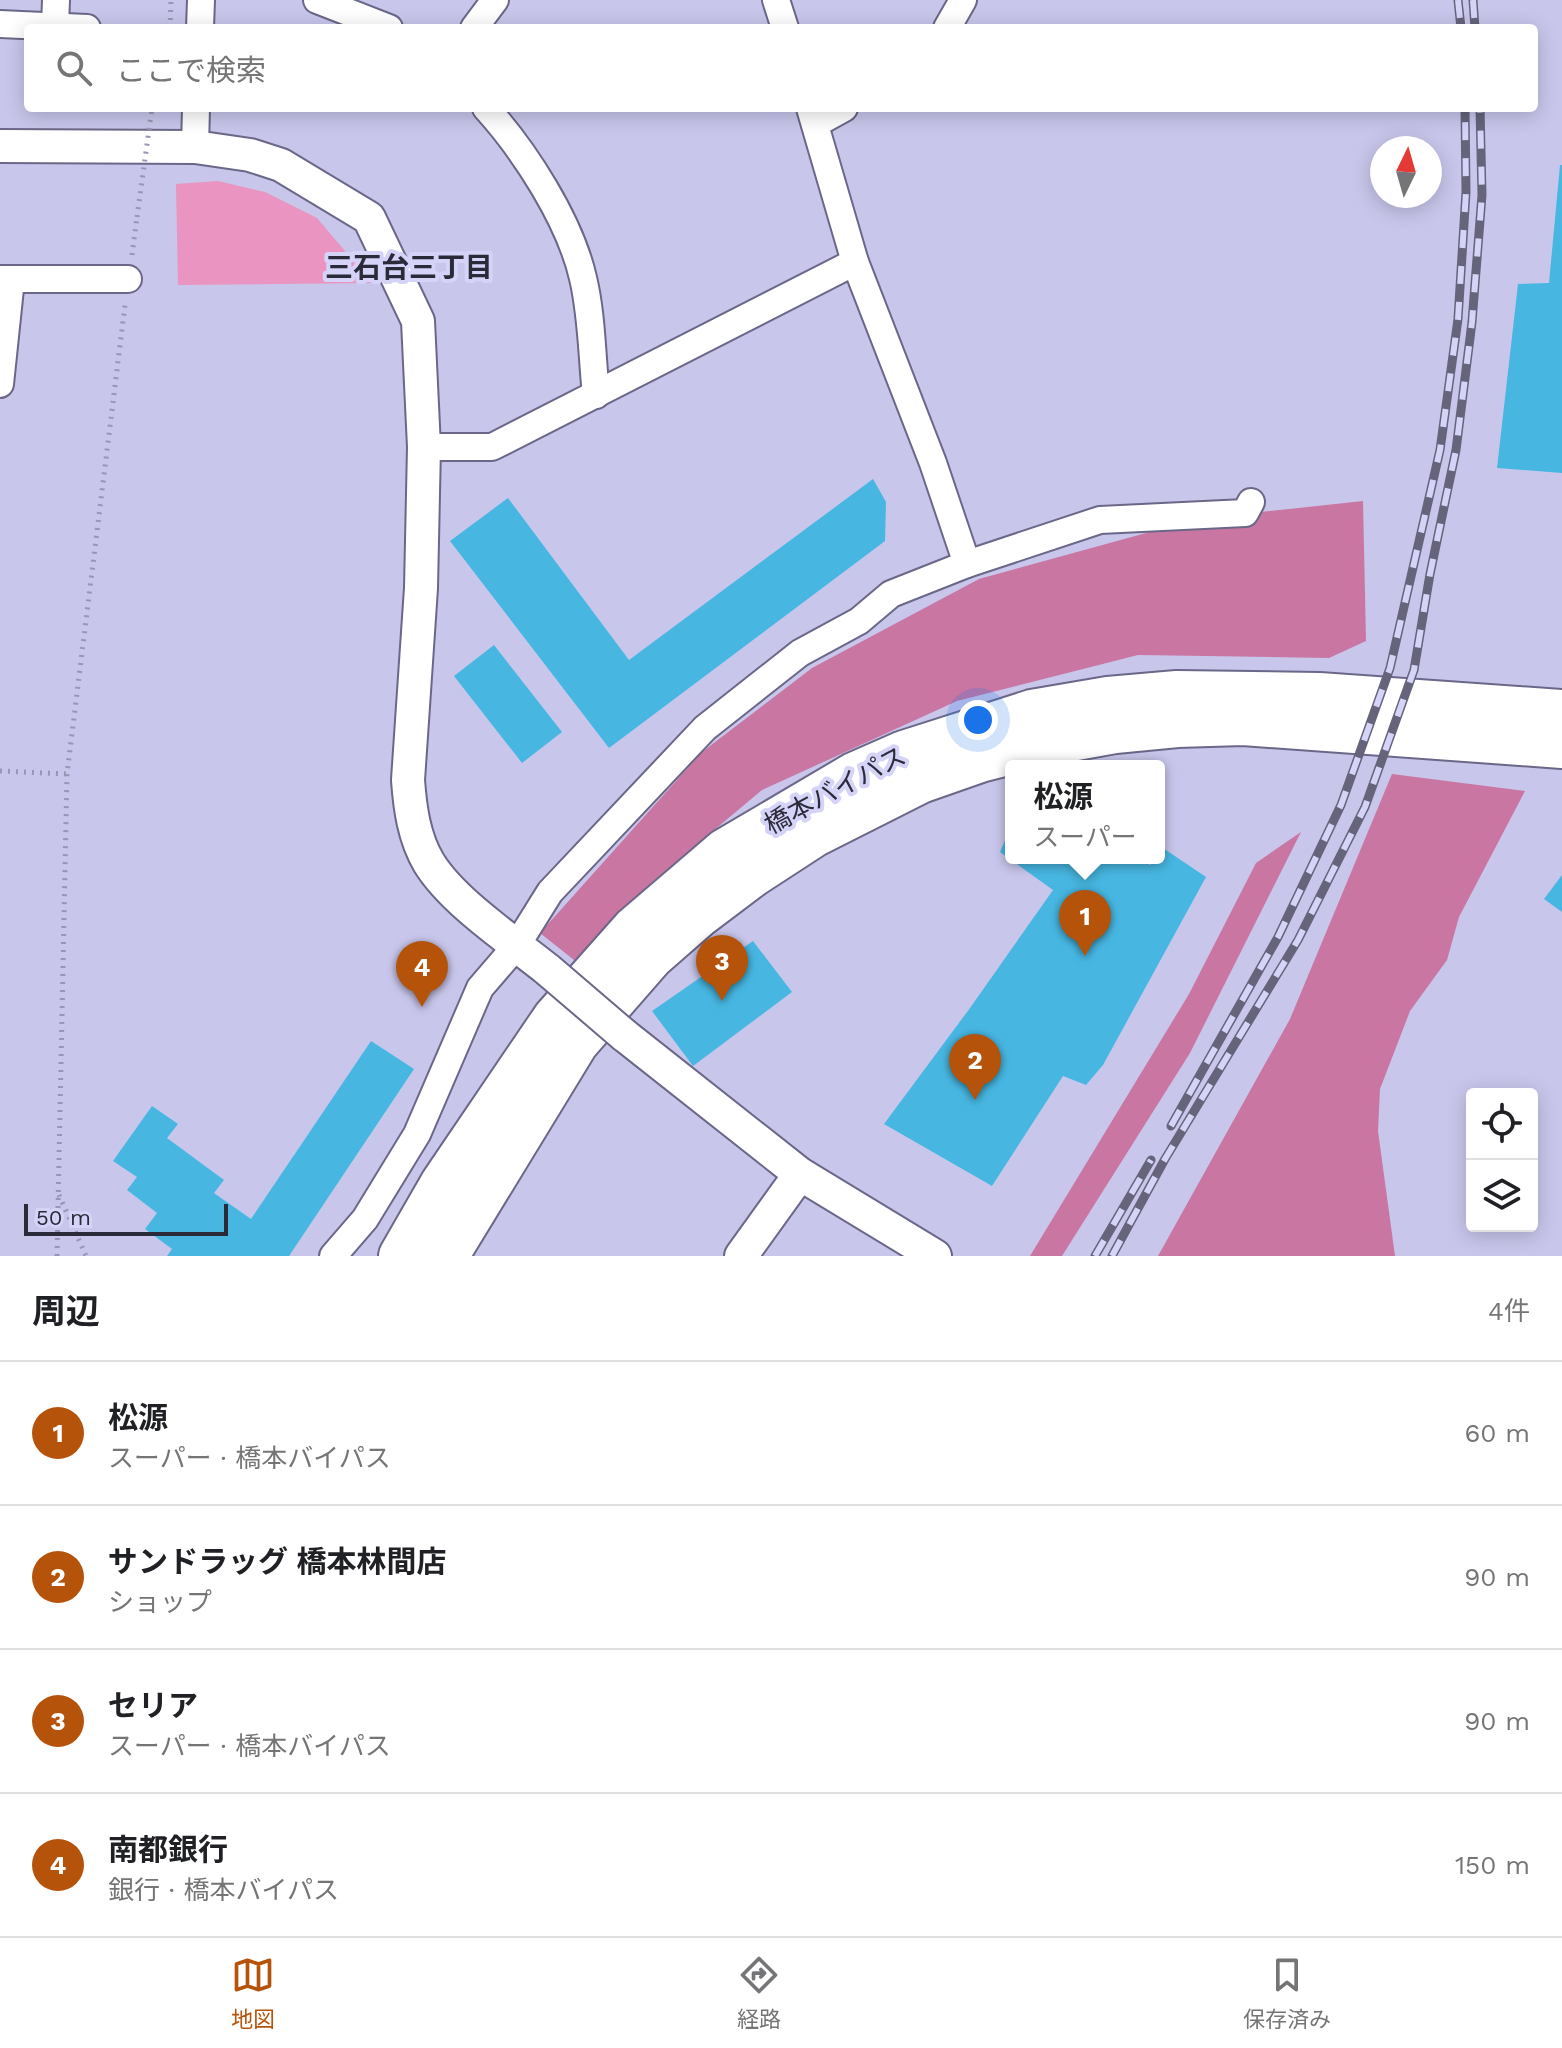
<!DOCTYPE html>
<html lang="ja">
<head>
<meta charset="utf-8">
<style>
  body { margin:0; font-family:"Work Sans","Noto Sans JP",sans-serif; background:#f2f2f2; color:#202124 }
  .controls { position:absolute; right:24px; bottom:24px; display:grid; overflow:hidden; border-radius:8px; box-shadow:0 4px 20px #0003 }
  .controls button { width:72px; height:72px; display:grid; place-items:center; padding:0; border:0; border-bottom:2px solid #e0e0e0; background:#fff; color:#202124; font:40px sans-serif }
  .compass { position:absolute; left:1370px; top:136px; width:72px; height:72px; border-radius:50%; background:#fff; box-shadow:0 4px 20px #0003; rotate:5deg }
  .scale { position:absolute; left:24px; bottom:20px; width:204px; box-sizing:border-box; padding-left:8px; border:4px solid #2b2a39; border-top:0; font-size:22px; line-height:28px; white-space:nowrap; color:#2b2a39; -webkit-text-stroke:6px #d5d3f8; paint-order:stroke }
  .you { position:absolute; left:978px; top:720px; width:28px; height:28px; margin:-20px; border:6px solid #fff; border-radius:50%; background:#1a73e8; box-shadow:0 0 0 12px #1a73e833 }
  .badge { display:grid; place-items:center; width:52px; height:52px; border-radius:50%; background:#b45309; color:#fff; font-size:26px; font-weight:700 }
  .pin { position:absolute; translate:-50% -66px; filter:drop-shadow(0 2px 4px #0008) }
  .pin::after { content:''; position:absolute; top:42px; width:28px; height:24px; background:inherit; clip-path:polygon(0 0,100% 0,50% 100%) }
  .popup { position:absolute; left:1005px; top:760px; width:160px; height:104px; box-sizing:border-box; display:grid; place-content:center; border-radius:8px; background:#fff; filter:drop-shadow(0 2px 6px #0005); font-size:26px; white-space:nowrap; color:#757577 }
  .popup b { font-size:30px; color:#202124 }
  .popup::after { content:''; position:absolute; left:50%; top:100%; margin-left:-16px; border:16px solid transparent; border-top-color:#fff }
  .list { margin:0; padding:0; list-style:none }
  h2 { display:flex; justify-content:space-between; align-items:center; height:104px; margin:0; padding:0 32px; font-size:34px }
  h2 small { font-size:26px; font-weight:400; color:#757577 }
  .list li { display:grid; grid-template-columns:52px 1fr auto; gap:24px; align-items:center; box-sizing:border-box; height:144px; padding:0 32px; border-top:2px solid #e0e0e0 }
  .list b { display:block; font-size:30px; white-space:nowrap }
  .list p { margin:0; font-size:26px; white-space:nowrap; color:#757577 }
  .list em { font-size:26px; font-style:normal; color:#757577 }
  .icon { flex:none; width:44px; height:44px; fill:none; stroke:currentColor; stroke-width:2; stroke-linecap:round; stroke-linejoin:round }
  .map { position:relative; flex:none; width:1562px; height:1256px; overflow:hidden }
  .search { position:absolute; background:#fff; box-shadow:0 4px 20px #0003; left:24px; right:24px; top:24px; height:88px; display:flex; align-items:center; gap:20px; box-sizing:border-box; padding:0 28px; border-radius:8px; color:#757577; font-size:30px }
  .sheet { height:680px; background:#fff }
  nav { display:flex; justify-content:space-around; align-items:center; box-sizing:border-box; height:112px; border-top:2px solid #e0e0e0; background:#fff; font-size:22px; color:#757577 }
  nav a { display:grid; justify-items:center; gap:4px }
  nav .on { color:#b45309 }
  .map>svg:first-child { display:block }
  .green { fill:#e994c1 }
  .forest { fill:#c976a2 }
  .building { fill:#47b7e2 }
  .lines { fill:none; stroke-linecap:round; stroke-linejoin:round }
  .minor-casing { stroke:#6a6788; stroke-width:30 }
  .tertiary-casing { stroke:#6a6788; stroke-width:36 }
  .trunk-casing { stroke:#6a6788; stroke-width:48 }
  .path { stroke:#9896b4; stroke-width:5; stroke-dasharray:2 6; stroke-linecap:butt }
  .minor { stroke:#fff; stroke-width:26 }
  .tertiary { stroke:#fff; stroke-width:32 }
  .trunk { stroke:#fff; stroke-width:44 }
  .rail-casing { stroke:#65647b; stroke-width:9 }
  .rail { stroke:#d5d3f8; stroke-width:6; stroke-dasharray:18; stroke-linecap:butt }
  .tertiary-bridge-casing { stroke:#6a6788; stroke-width:36; stroke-linecap:butt }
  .path-bridge { stroke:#9896b4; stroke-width:5; stroke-dasharray:2 6; stroke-linecap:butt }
  .tertiary-bridge { stroke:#fff; stroke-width:32 }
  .labels { text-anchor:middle; stroke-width:8; stroke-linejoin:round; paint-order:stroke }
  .street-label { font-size:26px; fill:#2b2a39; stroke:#d5d3f8 }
  .neighbourhood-label { font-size:28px; font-weight:bold; fill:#2b2a39; stroke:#d5d3f8 }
</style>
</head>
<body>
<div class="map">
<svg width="1562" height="1256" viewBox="0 0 1562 1256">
  <rect width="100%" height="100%" fill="#c8c6eb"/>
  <!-- green -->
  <path class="green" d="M218 181 265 192 317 218 372 283 178 285 176 184Z"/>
  <!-- forest -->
  <g class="forest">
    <path d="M1363 501 1366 641 1329 658 1138 655 957 701 762 790 651 883 579 964 540 933 702 752 812 668 979 579 1197 519Z"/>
    <path d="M1392 774 1525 791 1459 917 1447 960 1410 1011 1380 1089 1378 1131 1395 1256H1158L1290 1019Z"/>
    <path d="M1301 832 1190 1053 1062 1256H1030L1189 994 1256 863Z"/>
  </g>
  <!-- building -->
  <g class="building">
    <path d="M1560 165H1562V473L1497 468 1518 284 1549 283Z"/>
    <path d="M873 479 886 502 885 541 609 748 450 541 508 498 629 660Z"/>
    <path d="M494 645 562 732 522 763 454 676Z"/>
    <path d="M1006 838 1011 841V858H1069L1074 862 1075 858H1138L1150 865 1156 858H1159L1163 848 1206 877 1103 1065 1086 1085 1063 1076 992 1186 884 1124 970 1008 1053 890 1000 852Z"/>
    <path d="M1562 875V912L1544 899Z"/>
    <path d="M753 941 792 992 693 1066 652 1011Z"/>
    <path d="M371 1041 414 1069 289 1256H167L172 1249 145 1229 157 1213 127 1190 137 1177 113 1161 152 1106 178 1124 167 1138 224 1180 214 1193 251 1219Z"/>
  </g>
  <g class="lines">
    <!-- minor casing -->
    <g class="minor-casing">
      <g id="minor">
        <path d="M317 0 389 28"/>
        <path d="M776 0 785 28"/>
        <path d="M0 24 87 28"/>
        <path d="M55 26 56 0"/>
        <path d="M200 28 201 0"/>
        <path d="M474 28 495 0"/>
        <path d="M947 28 963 0"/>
        <path d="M486 108C525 151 570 221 583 278 592 315 592 358 596 395"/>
        <path d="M810 108 855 262 933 463 967 564"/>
        <path d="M815 124 844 108"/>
        <path d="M195 147 196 108"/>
        <path d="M0 279H128"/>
        <path d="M0 384 11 279"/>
        <path d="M424 447H492L855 262"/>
        <path d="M333 1256 365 1219 417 1134 480 988 517 945 550 892 705 728 800 653 859 621 891 594 967 564 1100 520 1245 513 1251 502"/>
      </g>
    </g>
    <!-- tertiary casing -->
    <g class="tertiary-casing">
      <g id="tertiary">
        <path d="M0 146 195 147 250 155 281 165 369 218 418 321 424 447 421 588 408 780C410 808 414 838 429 863 453 902 512 941 548 970"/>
        <path d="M624 1035 800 1174 935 1256"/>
        <path d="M741 1256 800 1174"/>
      </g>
    </g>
    <!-- trunk casing -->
    <g class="trunk-casing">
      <g id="trunk">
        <path d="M401 1256 443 1183 555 1018 634 929 725 851 854 775 904 753 1032 712 1108 699 1177 693 1319 695 1562 712"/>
        <path d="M446 1256 576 1043 651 957 699 915 752 875 815 834 920 781 980 760 1043 744 1115 731 1177 725 1243 723 1562 746"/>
      </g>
    </g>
    <!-- path -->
    <g class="path">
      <path d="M170 28 171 0"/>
      <path d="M132 255 137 217"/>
      <path d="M0 771 67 774"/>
      <path d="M59 1195 86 1256"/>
      <path d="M57 1256 67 774 125 305"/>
    </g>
    <!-- minor -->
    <use href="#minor" class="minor"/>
    <!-- tertiary -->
    <use href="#tertiary" class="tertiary"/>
    <!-- trunk -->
    <use href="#trunk" class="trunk"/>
    <!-- rail casing -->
    <g class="rail-casing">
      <g id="rail">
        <path d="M1458 0 1461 28"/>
        <path d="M1473 0 1475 28"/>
        <path d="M1171 1126 1278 937 1341 805 1390 668 1440 450 1458 319 1466 192 1465 108"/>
        <path d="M1095 1256 1151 1160"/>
        <path d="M1112 1256 1165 1159 1298 940 1365 807 1414 670 1430 574 1456 450 1472 322 1482 195 1480 108"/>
      </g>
    </g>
    <!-- rail -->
    <use href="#rail" class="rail"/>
    <!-- tertiary-bridge casing -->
    <g class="tertiary-bridge-casing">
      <path id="tertiary-bridge" d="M548 970 624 1035"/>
    </g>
    <!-- path-bridge -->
    <path class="path-bridge" d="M137 217 152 108"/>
    <!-- tertiary-bridge -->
    <use href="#tertiary-bridge" class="tertiary-bridge"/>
  </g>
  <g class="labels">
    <!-- street labels -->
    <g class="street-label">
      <text transform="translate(835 790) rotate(-28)" y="9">橋本バイパス</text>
    </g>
    <!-- neighbourhood labels -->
    <g class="neighbourhood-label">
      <text x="409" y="277">三石台三丁目</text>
    </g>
  </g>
</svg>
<div class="controls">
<button><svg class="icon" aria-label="locate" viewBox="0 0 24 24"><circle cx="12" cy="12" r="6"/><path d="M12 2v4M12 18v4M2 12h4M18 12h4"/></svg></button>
<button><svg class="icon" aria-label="layers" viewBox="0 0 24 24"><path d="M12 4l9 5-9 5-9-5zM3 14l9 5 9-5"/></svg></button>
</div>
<svg class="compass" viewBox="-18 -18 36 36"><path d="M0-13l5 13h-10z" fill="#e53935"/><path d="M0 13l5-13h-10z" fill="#757577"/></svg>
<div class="scale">50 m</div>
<div class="you"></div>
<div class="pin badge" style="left:1085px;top:956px">1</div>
<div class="popup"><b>松源</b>スーパー</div>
<div class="pin badge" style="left:975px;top:1100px">2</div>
<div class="pin badge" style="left:722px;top:1001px">3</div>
<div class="pin badge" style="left:422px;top:1007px">4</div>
<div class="search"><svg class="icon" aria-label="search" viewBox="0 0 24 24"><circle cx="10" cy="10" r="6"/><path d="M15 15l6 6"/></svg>ここで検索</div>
</div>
<section class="sheet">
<h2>周辺<small>4件</small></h2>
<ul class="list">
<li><span class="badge">1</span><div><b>松源</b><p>スーパー · 橋本バイパス</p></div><em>60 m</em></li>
<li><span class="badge">2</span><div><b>サンドラッグ 橋本林間店</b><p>ショップ</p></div><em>90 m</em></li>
<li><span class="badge">3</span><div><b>セリア</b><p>スーパー · 橋本バイパス</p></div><em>90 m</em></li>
<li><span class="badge">4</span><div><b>南都銀行</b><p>銀行 · 橋本バイパス</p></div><em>150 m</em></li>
</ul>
</section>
<nav>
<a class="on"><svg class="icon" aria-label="map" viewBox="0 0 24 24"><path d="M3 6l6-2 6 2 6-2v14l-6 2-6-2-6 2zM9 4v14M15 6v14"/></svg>地図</a>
<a><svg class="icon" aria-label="directions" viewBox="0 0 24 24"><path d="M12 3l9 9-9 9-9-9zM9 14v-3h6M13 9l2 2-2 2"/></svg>経路</a>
<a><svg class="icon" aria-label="saved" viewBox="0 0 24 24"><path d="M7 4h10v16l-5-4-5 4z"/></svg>保存済み</a>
</nav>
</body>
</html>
